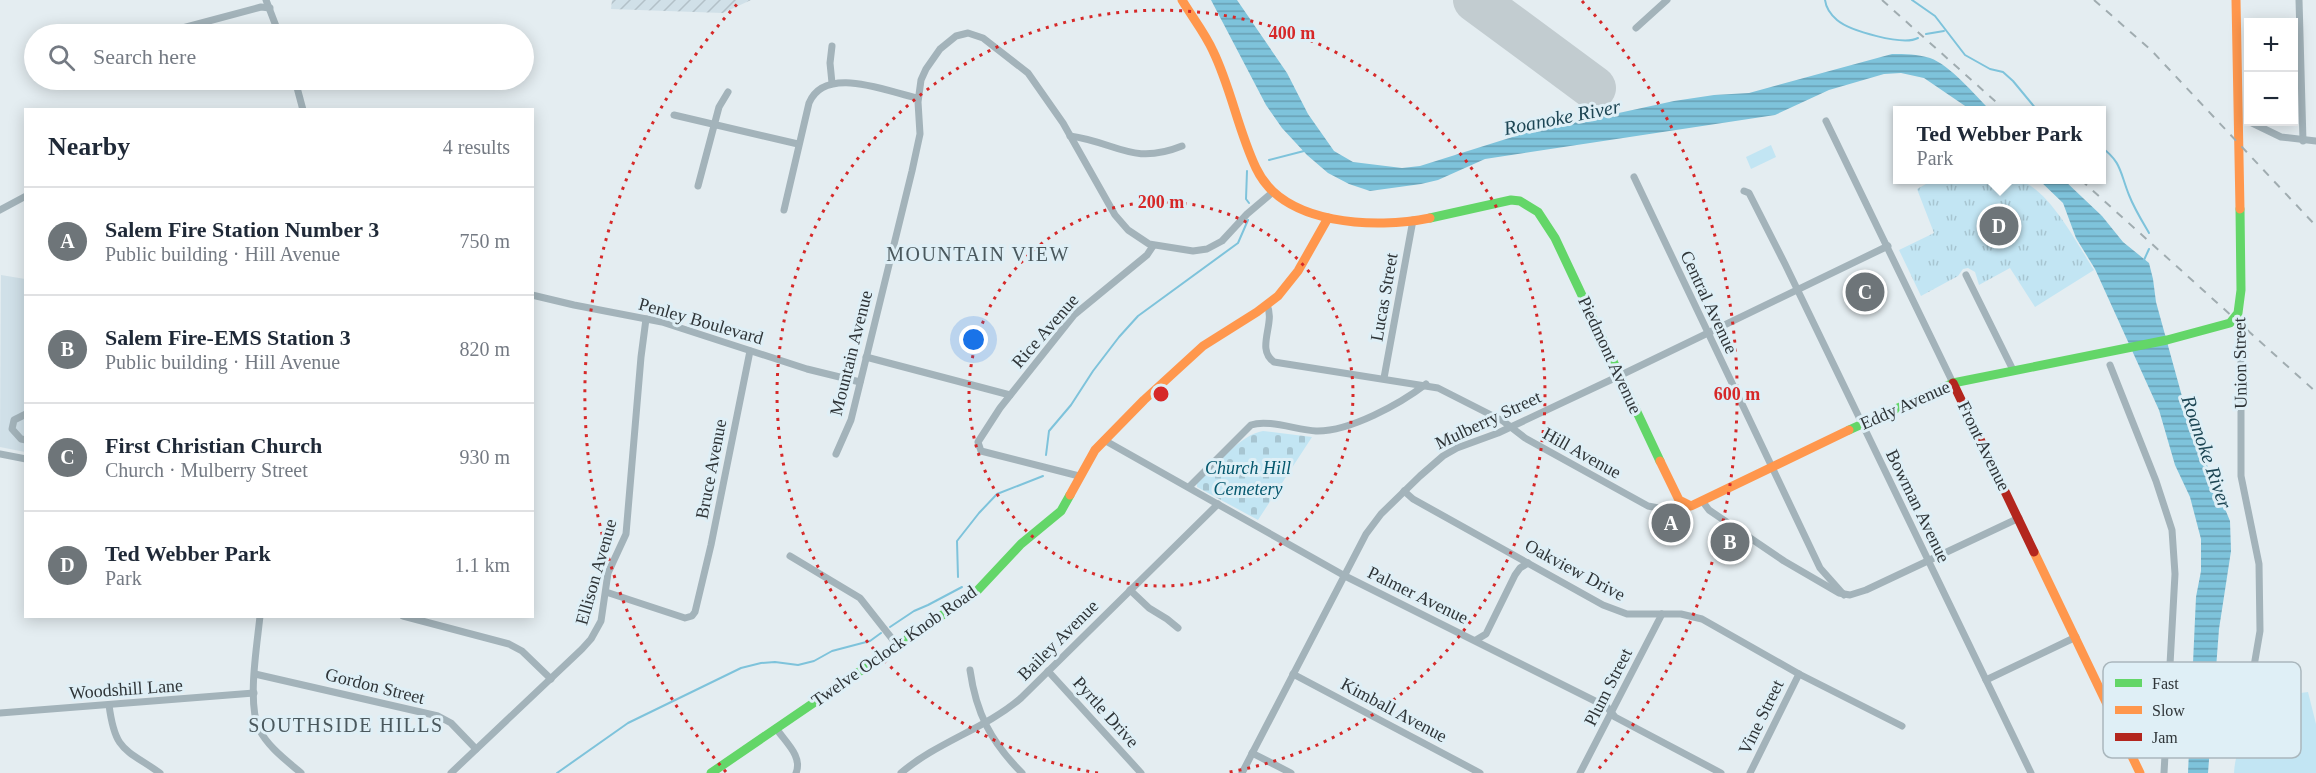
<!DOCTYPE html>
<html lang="en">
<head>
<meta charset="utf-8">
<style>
  body { margin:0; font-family:Georgia,serif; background:#f6f6f7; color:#1f2937 }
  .controls { position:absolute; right:18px; top:18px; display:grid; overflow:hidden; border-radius:0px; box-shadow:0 3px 15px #0003 }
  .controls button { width:54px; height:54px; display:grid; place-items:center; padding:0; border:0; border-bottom:2px solid #e0e1e3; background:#fff; color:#1f2937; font:30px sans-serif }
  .you { position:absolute; left:974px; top:340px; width:21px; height:21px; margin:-15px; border:4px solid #fff; border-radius:50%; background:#1a73e8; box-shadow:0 0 0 9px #1a73e833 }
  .badge { display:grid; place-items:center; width:39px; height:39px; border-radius:50%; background:#6e7579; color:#fff; font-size:20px; font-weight:700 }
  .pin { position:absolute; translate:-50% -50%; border:3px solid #fff; box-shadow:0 2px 6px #0006 }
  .popup { position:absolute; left:1893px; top:106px; width:213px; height:78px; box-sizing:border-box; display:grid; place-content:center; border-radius:0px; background:#fff; filter:drop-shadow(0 2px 4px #0005); font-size:20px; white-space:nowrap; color:#747a83 }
  .popup b { font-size:22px; color:#1f2937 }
  .popup::after { content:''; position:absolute; left:50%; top:100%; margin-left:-12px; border:12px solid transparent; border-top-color:#fff }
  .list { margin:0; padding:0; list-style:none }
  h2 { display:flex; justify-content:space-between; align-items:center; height:78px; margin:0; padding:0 24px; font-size:26px }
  h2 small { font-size:20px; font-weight:400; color:#747a83 }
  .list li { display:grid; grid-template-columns:39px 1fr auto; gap:18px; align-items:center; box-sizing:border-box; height:108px; padding:0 24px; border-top:2px solid #e0e1e3 }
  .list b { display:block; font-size:22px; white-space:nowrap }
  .list p { margin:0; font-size:20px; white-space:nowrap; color:#747a83 }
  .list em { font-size:20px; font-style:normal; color:#747a83 }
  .icon { flex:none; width:33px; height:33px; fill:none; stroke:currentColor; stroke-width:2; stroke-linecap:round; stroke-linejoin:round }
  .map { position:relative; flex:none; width:2316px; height:773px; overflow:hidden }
  .search { position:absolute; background:#fff; box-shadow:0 3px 15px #0003; left:24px; top:24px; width:510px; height:66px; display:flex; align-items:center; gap:15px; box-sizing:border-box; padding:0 21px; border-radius:33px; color:#747a83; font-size:22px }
  .panel { position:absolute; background:#fff; box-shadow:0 3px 15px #0003; left:24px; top:108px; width:510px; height:510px; border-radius:0px }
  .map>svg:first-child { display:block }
  .built { fill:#d0e0e8 }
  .industrial { fill:url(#industrial-furrows) }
  .grass { fill:url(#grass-tufts) }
  .cemetery { fill:url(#cemetery-stones) }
  .pitch { fill:#c2e5f3 }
  .water { fill:url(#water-rules) }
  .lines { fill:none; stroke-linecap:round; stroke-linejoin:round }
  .stream { stroke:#7ec3db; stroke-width:2 }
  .runway { stroke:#c2ccd0; stroke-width:44 }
  .street { stroke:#a3b3ba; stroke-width:7 }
  .fast { stroke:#63d668; stroke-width:9 }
  .slow { stroke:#ff974d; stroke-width:9 }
  .jam { stroke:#b3261e; stroke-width:9 }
  .rail { stroke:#a0acb0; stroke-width:2; stroke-dasharray:8 8; stroke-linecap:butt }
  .ring { fill:none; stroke:#d62828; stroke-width:3; stroke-dasharray:3 6 }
  .labels { text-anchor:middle; stroke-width:6; stroke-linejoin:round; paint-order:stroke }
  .street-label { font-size:18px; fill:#2f3538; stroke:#dfeff6 }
  .park-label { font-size:18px; font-style:italic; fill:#04576d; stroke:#dfeff6 }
  .water-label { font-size:20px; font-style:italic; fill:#1d4654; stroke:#dfeff6 }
  .neighbourhood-label { font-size:20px; letter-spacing:1.5px; fill:#4a585d; stroke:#dfeff6 }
  .key { fill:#dfeff6; stroke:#aab7bd; stroke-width:1.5 }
  .key-label { font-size:16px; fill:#2f3538 }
  .centre { fill:#d62828; stroke:#dfeff6; stroke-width:3 }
  .ring-label { font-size:18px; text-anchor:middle; font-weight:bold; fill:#d62828; stroke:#dfeff6; stroke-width:6; stroke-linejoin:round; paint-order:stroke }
</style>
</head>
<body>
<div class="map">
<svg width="2316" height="773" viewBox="0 0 2316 773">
  <defs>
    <pattern id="industrial-furrows" width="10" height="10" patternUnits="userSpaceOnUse" patternTransform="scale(1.5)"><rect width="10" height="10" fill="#d0e0e8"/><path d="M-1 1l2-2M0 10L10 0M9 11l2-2" fill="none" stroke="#b3c1c8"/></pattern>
    <pattern id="grass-tufts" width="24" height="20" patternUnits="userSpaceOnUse" patternTransform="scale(1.5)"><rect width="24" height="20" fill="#c2e5f3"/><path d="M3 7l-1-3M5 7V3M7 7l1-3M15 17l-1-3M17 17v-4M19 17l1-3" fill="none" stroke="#a7c5d1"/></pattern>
    <pattern id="cemetery-stones" width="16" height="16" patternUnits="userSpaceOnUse" patternTransform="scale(1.5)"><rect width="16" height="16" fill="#c2e5f3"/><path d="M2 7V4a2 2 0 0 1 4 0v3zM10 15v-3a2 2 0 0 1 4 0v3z" fill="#a7c5d1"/></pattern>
    <pattern id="water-rules" width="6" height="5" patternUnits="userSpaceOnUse" patternTransform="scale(1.5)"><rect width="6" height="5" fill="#7ec3db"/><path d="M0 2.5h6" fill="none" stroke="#689fb3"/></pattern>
  </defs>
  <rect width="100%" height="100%" fill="#e4edf1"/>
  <!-- built -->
  <path class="built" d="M1 275 25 279V452L0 447Z"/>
  <!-- industrial -->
  <path class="industrial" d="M612 0H751L723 13 611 9Z"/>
  <!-- grass -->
  <path class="grass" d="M1933 180H2018C2049 188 2077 244 2094 270L2035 307 2010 268 1979 285 1975 272 1968 268 1963 269 1958 276 1921 296 1899 250 1934 233 1917 189Z"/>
  <!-- cemetery -->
  <path class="cemetery" d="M1263 431 1312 437 1258 520 1197 487V483C1214 467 1241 434 1263 431Z"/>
  <!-- pitch -->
  <g class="pitch">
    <path d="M1771 145 1776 157 1751 169 1746 157Z"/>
    <path d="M2308 692 2316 724V773H2234C2236 733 2267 695 2308 692Z"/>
  </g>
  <!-- water -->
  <g class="water">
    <path d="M1211 0H1237L1287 73 1308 114 1334 151 1353 162 1402 168 1420 166 1522 134 1674 101 1714 95 1749 93 1892 54C1905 54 1917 54 1930 58 1950 65 1975 95 1990 110H1971L1924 78 1901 73 1884 74 1829 90 1775 115 1485 159 1438 180 1421 184 1370 191 1349 184 1328 173 1307 155 1282 128 1266 105Z"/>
    <path d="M2039 180H2064L2102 216 2123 242 2149 263 2153 279 2156 302 2183 400 2201 438 2207 465 2230 521 2231 551 2219 629 2208 773H2188L2196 597 2201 571V539L2190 497 2175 465 2159 410 2095 269 2076 238 2063 203Z"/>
  </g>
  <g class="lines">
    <!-- stream -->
    <g class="stream">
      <path d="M1825 0C1826 8 1830 14 1837 20 1850 31 1903 46 1918 38"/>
      <path d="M1912 0 1935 16 1965 55 1990 69 2003 72 2013 81 2037 110"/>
      <path d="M1926 34 1944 31"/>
      <path d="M2101 147C2122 162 2120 173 2129 195 2134 208 2142 221 2149 233"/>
      <path d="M1269 160 1304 151"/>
      <path d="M1247 171 1246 199 1249 203"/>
      <path d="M2144 260 2149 249"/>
      <path d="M1046 455 1049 431 1071 405 1093 371 1119 337 1138 316 1238 243 1248 220"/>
      <path d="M958 577 957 541 979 513 997 494 1043 476"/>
      <path d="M890 627 914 611 928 605 962 587"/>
      <path d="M557 773 628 723 741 668 761 663 775 662 798 665 814 661 832 651 870 641 881 633"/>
    </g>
    <!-- runway -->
    <path class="runway" d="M1475 0 1594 88"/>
    <!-- street -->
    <g class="street">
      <path d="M266 0 279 34"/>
      <path d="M2299 0 2303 141"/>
      <path d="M1636 28 1667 0"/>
      <path d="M160 34 261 7 270 8"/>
      <path d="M832 46 830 63 832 83"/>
      <path d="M295 80 303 110"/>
      <path d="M674 115 798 144"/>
      <path d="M1826 121 1953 383"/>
      <path d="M2250 122 2281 137 2316 141"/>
      <path d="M1070 136C1116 142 1132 166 1182 146"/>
      <path d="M1634 177 1820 568 1844 595"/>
      <path d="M698 186 719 107 728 92"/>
      <path d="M1744 191 1749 193 1785 264 2031 773"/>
      <path d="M0 210 26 196"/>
      <path d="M784 210 809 103C825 64 888 92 918 98"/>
      <path d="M1966 275 2013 370"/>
      <path d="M532 295 574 305 662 322 807 369 860 382"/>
      <path d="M1267 305C1276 323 1255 349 1274 362L1438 388 1503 421 1525 438 1648 506 1674 511 1691 506"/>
      <path d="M2236 316 2241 341V476L2259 564 2260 631 2253 672 2254 680 2258 687"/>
      <path d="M866 357 1010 395"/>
      <path d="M2110 365 2156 481 2172 530 2175 574 2164 773"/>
      <path d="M1384 378 1413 220"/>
      <path d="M26 414 14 420 12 429 21 439 26 440"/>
      <path d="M1104 440 1345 576 1607 707 1615 717 1721 773"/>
      <path d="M0 454 26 459"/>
      <path d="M836 454 851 420 912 171 920 134 918 102 921 80 926 69 940 49 956 36 968 33 983 38 1028 73 1063 123 1115 215 1128 230 1149 244 1193 251 1207 249 1222 241 1247 214 1273 192"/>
      <path d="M1079 476 981 451 978 442 1000 408 1074 315 1147 255 1153 246"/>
      <path d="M1189 487 1251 425C1268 419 1297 430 1316 431 1349 432 1400 404 1426 384"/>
      <path d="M1404 491 1413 499 1603 605 1627 614H1681L1702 619 1799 674 1902 726"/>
      <path d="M1703 502 1709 510 1784 561 1839 593 1850 595 1866 590 2019 518"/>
      <path d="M790 556 860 598 897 645"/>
      <path d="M1130 590 1149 608 1167 619 1178 628"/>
      <path d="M606 592 685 618 692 616 695 612 711 545 750 351"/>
      <path d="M260 616C257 646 247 703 259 729 268 747 286 760 301 773"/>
      <path d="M403 616 509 644 522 651 551 679"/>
      <path d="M1476 640 1486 634 1515 575 1520 568 1528 563"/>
      <path d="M970 670C976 713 991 742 1022 773"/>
      <path d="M1048 671 1141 773"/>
      <path d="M255 674 438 716 451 723 476 749"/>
      <path d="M1293 674 1480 773"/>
      <path d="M1986 680 2076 637"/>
      <path d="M109 705C115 751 124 748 160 773"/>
      <path d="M0 713 254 693"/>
      <path d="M776 728C785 742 803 756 796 773"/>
      <path d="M1252 753 1291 773"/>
      <path d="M451 773 582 649 591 639 601 621 608 573 626 534 641 357 646 319"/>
      <path d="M901 773C937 742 985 729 1021 698L1218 504"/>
      <path d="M1242 773 1366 534 1381 514 1420 476 1443 456 1457 448 1498 433 1619 376 1888 246"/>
      <path d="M1580 773 1662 614"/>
      <path d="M1750 773 1799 674"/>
    </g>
    <!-- fast -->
    <g class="fast">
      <path d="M1430 218 1511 200 1520 201 1538 212 1555 238 1660 461"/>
      <path d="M1849 430 1953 383 2167 340 2230 323 2238 313 2241 290 2240 209"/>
      <path d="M711 773 976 592 1021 544 1061 511 1070 495"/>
    </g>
    <!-- slow -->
    <g class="slow">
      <path d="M1182 0C1192 17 1205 33 1213 51 1231 88 1238 130 1256 168 1283 226 1376 229 1430 218"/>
      <path d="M2236 0 2240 209"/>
      <path d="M1660 461 1679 500 1691 506 1849 430"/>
      <path d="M1070 495 1095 450 1144 400 1203 346 1257 312 1278 296 1298 271 1328 218"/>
      <path d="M2034 552 2140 773"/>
    </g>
    <!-- jam -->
    <path class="jam" d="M1953 383 2034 552"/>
    <!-- rail -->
    <g class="rail">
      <path d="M1882 0 2005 110"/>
      <path d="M2094 0 2151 50 2316 226"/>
      <path d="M2081 180 2316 392"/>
    </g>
  </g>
  <!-- distance rings -->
  <g class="ring">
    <circle cx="1161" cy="394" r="192"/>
    <path d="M1098 773A384 384 0 1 1 1224 773"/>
    <path d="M726 772A576 576 0 0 1 740 1M1582 1A576 576 0 0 1 1596 772"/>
  </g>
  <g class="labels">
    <!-- street labels -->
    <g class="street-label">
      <text transform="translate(1384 297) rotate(-80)" y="6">Lucas Street</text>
      <text transform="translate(1709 302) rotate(65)" y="6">Central Avenue</text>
      <text transform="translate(701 321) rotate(16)" y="6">Penley Boulevard</text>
      <text transform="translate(1045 331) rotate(-49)" y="6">Rice Avenue</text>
      <text transform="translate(851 353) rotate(-76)" y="6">Mountain Avenue</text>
      <text transform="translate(1610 355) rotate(65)" y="6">Piedmont Avenue</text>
      <text transform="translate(2240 363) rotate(-91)" y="6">Union Street</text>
      <text transform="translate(1905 405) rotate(-24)" y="6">Eddy Avenue</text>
      <text transform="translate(1488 420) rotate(-25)" y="6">Mulberry Street</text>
      <text transform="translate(1984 446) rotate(64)" y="6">Front Avenue</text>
      <text transform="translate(1582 453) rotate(29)" y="6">Hill Avenue</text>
      <text transform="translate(711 469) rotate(-79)" y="6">Bruce Avenue</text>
      <text transform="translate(1918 506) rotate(64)" y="6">Bowman Avenue</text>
      <text transform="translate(1575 570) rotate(28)" y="6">Oakview Drive</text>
      <text transform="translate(596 572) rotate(-74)" y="6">Ellison Avenue</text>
      <text transform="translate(1418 595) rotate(26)" y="6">Palmer Avenue</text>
      <text transform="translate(1058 640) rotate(-45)" y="6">Bailey Avenue</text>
      <text transform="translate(894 646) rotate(-35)" y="6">Twelve Oclock Knob Road</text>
      <text transform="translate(375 686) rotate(14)" y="6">Gordon Street</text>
      <text transform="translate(1608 687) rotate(-63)" y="6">Plum Street</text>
      <text transform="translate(126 689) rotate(-4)" y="6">Woodshill Lane</text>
      <text transform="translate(1394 710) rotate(28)" y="6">Kimball Avenue</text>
      <text transform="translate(1106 712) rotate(48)" y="6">Pyrtle Drive</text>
      <text transform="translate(1761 717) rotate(-64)" y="6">Vine Street</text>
    </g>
    <!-- park labels -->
    <g class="park-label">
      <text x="1248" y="474">Church Hill<tspan x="1248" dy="21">Cemetery</tspan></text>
    </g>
    <!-- water labels -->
    <g class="water-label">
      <text transform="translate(1562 117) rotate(-11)" y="7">Roanoke River</text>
      <text transform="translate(2207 452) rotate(71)" y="7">Roanoke River</text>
    </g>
    <!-- neighbourhood labels -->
    <g class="neighbourhood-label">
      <text x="978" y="261">MOUNTAIN VIEW</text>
      <text x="346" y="732">SOUTHSIDE HILLS</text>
    </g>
  </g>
  <!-- legend -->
  <rect x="2103" y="662" width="198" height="96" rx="9" class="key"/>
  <rect x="2115" y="679" width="27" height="8" fill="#63d668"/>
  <rect x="2115" y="706" width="27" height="8" fill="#ff974d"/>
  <rect x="2115" y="733" width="27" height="8" fill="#b3261e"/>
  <g class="key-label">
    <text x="2152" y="689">Fast</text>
    <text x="2152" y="716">Slow</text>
    <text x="2152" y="743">Jam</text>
  </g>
  <circle cx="1161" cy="394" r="9" class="centre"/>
  <g class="ring-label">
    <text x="1292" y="39">400 m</text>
    <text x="1161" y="208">200 m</text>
    <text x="1737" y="400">600 m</text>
  </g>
</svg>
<div class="controls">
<button>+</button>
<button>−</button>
</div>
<div class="you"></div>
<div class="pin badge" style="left:1671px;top:523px">A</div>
<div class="pin badge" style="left:1730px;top:542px">B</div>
<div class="pin badge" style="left:1865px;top:292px">C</div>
<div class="pin badge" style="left:1999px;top:226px">D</div>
<div class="popup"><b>Ted Webber Park</b>Park</div>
<div class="search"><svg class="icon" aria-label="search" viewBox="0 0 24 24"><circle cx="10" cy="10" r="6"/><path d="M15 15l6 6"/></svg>Search here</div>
<section class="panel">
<h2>Nearby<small>4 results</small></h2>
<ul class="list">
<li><span class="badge">A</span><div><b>Salem Fire Station Number 3</b><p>Public building · Hill Avenue</p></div><em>750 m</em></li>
<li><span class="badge">B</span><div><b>Salem Fire-EMS Station 3</b><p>Public building · Hill Avenue</p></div><em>820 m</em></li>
<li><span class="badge">C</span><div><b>First Christian Church</b><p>Church · Mulberry Street</p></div><em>930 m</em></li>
<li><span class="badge">D</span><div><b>Ted Webber Park</b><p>Park</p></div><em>1.1 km</em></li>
</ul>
</section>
</div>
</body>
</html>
